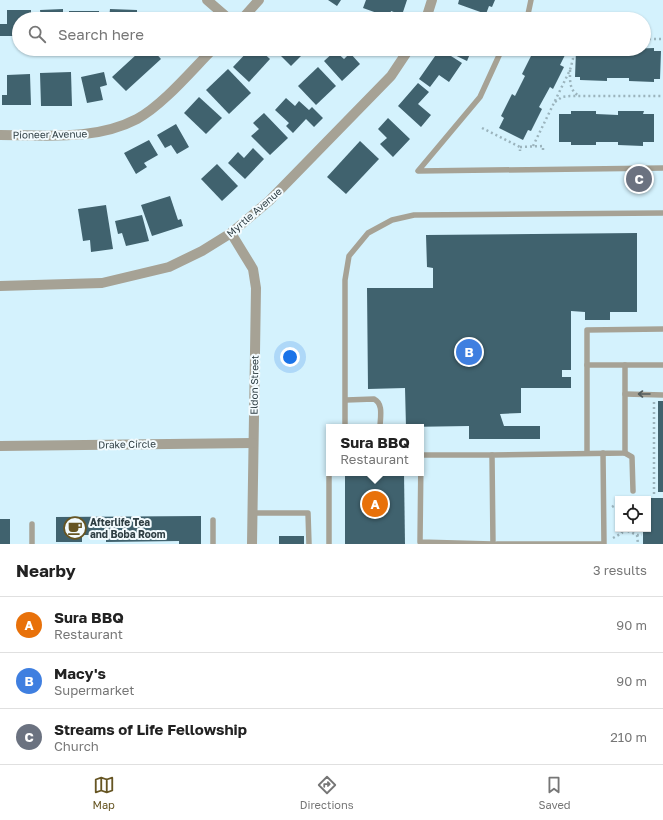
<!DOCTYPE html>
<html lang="en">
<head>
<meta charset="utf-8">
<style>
  body { margin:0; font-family:"Golos Text",sans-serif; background:#f2f2f2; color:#222 }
  .controls { position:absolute; right:12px; bottom:12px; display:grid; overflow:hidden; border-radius:0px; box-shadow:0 1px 3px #0004 }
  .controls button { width:36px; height:36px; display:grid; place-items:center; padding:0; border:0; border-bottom:1px solid #e0e0e0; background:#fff; color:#222; font:20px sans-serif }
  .you { position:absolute; left:290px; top:357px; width:14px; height:14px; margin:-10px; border:3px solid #fff; border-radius:50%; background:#1a73e8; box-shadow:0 0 0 6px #1a73e833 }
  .badge { display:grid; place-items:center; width:26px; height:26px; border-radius:50%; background:#665523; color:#fff; font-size:13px; font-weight:700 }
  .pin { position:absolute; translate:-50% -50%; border:2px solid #fff; box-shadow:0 1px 4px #0006 }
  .popup { position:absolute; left:326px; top:424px; width:98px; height:52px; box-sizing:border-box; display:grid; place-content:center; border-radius:0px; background:#fff; filter:drop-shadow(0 1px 3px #0005); font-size:13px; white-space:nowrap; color:#767676 }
  .popup b { font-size:15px; color:#222 }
  .popup::after { content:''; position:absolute; left:50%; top:100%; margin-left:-8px; border:8px solid transparent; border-top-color:#fff }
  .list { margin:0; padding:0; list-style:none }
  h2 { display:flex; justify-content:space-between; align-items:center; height:52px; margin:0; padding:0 16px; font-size:17px }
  h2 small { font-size:13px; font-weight:400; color:#767676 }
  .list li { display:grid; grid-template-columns:26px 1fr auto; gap:12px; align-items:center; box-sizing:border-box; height:56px; padding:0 16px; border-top:1px solid #e0e0e0 }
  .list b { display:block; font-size:15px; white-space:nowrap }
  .list p { margin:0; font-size:13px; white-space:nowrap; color:#767676 }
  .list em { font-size:13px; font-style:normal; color:#767676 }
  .icon { flex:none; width:22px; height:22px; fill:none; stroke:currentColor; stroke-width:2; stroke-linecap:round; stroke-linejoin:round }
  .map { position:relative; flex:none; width:663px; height:544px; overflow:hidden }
  .search { position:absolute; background:#fff; box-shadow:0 1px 3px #0004; left:12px; right:12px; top:12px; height:44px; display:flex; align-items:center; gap:10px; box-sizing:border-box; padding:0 14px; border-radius:22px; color:#767676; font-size:15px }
  .sheet { height:220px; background:#fff }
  nav { display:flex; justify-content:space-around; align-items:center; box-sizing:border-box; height:56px; border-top:1px solid #e0e0e0; background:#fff; font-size:11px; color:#767676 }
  nav a { display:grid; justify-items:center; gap:2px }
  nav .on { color:#665523 }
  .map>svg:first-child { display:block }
  .building { fill:#40626e }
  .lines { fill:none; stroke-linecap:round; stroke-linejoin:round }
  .path { stroke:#9bb4bd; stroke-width:2.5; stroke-dasharray:2 3; stroke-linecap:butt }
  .lane { stroke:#a6a295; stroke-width:5.5 }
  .street { stroke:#a6a295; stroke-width:10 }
  .oneway { stroke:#535c5c }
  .labels { text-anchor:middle; stroke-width:4; stroke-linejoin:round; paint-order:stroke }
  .street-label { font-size:10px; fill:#2f3e43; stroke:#f3fbfe }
  .poi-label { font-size:10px; font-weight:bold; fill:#2f3e43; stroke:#f3fbfe; text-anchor:start }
</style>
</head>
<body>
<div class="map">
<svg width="663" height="544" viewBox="0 0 663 544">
  <rect width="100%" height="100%" fill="#d4f2fd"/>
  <!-- building -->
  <g class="building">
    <path d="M328 0H341L337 6Z"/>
    <path d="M366 0H407L402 15 391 11 389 19H375L377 13 363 8Z"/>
    <path d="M459 0H495L492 7 489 6 486 14 458 4Z"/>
    <path d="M63 9V19H41L40 10Z"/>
    <path d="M110 9 137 10V19H109Z"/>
    <path d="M7 10H31V19H19V36H0V24H7Z"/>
    <rect x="69" y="11" width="30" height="8"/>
    <path d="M282 13 288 19H276Z"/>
    <path d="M654 48V51H661L660 79H654V82L629 81V78H607V81L580 80V77H575L576 50 607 49V51H629V49Z"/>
    <path d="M133 49H152L161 59 126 91 112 77 137 54Z"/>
    <path d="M250 49H259L270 59 249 82 233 67Z"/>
    <path d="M274 49H308L291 66Z"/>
    <path d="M440 49 462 63 449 82 439 75 430 87 419 79Z"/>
    <path d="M442 49H472L467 61Z"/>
    <path d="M538 49H554L565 55 560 65 564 67 553 89 550 87 539 107 542 109 531 131 528 130 523 140 499 128 504 118 501 116 512 94 515 96 525 76 522 74 533 52 536 53Z"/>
    <path d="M335 51 344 59 350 53 360 64 342 81 324 61Z"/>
    <path d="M318 67 336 86 316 105 298 86Z"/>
    <path d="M228 69 251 93 229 114 206 90Z"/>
    <path d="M71 72 72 106H41L40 73Z"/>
    <path d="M104 72 107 85 100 87 103 100 87 103 81 77Z"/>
    <path d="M30 74 31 105H2V95H7V75Z"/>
    <path d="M418 83 429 92 418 104 431 115 421 127 398 106Z"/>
    <path d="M199 97 222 118 206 134 184 113Z"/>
    <path d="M286 98 295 106 299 101 309 110 312 107 323 118 314 127 306 119 293 133 286 126 289 123 275 110Z"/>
    <path d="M571 111H596V114L618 115V111H644L643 114H654V142H643V146L618 145V142H596V145H571V142H559V114H571Z"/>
    <path d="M264 113 288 138 270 155 251 136 259 129 253 123Z"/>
    <path d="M388 118 410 139 393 157 380 144 387 138 378 129Z"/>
    <path d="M176 124 189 147 177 154 171 145 165 148 157 135Z"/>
    <path d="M149 140 158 155 144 163 147 167 136 174 124 153Z"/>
    <path d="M360 141 379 159 346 194 327 177Z"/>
    <path d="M253 148 264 159 245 179 228 163 238 152 244 158Z"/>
    <path d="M217 164 238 186 222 201 201 179Z"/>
    <path d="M170 196 178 220 181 219 183 226 152 236 141 205Z"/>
    <path d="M106 205 113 249 91 252 90 240 83 241 78 209Z"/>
    <path d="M142 215 149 241 126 246 122 233 118 234 115 221Z"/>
    <path d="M637 233V312H610V320H585V312L571 311V370H562V377H571V388H521V413L500 414 504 426H540V439H469V426L406 427 405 388 368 389 367 288H433V268L427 267 426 235Z"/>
    <rect x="658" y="401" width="5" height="91"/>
    <path d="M345 473H404L405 544H345Z"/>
    <path d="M663 498V544H643V529H648V498Z"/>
    <path d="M201 516V544H179V541L106 542V535H82V542H56V517Z"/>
    <rect x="0" y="519" width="10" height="25"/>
    <rect x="279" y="536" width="25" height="8"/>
  </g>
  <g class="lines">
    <!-- path -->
    <g class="path">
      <path d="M644 39H663"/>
      <path d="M570 70C570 81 569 90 579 96"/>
      <path d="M555 102 562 97 570 96H663"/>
      <path d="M482 128 520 147V151"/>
      <path d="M533 146 570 70 573 59 572 49"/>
      <path d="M520 147 543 146V152"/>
      <path d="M654 402V495"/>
      <path d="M612 507 618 503"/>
      <path d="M623 529 637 535H642"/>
      <path d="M637 535 638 544"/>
      <path d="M613 538 622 533V529"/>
    </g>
    <!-- lane -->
    <g class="lane">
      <path d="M527 19 531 0"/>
      <path d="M502 49 480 97 418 171 663 168"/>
      <path d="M587 365H625"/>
      <path d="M625 394 663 395"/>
      <path d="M346 400 374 399C384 404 380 418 380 427"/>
      <path d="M345 427V280L349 256 368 233 392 220 414 215 663 213"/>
      <path d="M587 453V330L663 329"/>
      <path d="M625 453 632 457 633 491"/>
      <path d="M492 455H421L420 542 492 544"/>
      <path d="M329 460V544"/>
      <path d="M252 513H308L309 544"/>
      <path d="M213 520V544"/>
      <path d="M32 524V544"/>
      <path d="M493 544 492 455 625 453V365H663"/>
      <path d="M497 544H604L603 453"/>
    </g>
    <!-- street -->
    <g class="street">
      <path d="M207 0 229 19"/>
      <path d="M242 19 259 0"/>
      <path d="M426 19 432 0"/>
      <path d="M0 135C46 135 95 141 137 119 163 105 192 70 213 49"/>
      <path d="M231 233 253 269 256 288 252 544"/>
      <path d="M0 286 102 283 169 267 202 251 231 233 269 201 391 76 409 49"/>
      <path d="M0 446 253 443"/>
    </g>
  </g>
  <!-- one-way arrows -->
  <defs><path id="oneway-shaft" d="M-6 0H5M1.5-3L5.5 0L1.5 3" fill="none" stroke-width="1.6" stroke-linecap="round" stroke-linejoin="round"/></defs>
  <use class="oneway" href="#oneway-shaft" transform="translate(644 394) rotate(180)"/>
  <!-- icons -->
  <defs>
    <g id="cafe-ring" transform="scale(1.15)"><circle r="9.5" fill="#f3fbfe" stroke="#665523" stroke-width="1.5"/><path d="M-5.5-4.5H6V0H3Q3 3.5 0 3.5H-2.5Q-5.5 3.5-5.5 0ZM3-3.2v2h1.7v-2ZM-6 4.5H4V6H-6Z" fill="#665523"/></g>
  </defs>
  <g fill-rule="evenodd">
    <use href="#cafe-ring" x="75" y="528"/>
  </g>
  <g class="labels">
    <!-- street labels -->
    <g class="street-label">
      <text transform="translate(50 134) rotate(-1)" y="4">Pioneer Avenue</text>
      <text transform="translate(254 212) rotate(-41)" y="4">Myrtle Avenue</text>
      <text transform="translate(254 385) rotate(-89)" y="4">Eldon Street</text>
      <text transform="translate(127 444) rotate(-1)" y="4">Drake Circle</text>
    </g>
    <!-- poi labels -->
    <g class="poi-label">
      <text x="90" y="526">Afterlife Tea<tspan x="90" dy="12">and Boba Room</tspan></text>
    </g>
  </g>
</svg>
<div class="controls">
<button><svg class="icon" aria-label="locate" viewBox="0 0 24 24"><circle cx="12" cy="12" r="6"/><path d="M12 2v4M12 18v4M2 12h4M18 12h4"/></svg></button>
</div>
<div class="you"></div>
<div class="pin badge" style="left:375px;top:504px;background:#e8710a">A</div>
<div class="popup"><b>Sura BBQ</b>Restaurant</div>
<div class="pin badge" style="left:469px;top:352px;background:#3f7fe0">B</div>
<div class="pin badge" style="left:639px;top:179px;background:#6b7280">C</div>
<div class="search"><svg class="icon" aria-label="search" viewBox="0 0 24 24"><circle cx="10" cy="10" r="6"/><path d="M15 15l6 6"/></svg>Search here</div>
</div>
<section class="sheet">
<h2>Nearby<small>3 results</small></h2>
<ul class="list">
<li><span class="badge" style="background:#e8710a">A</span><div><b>Sura BBQ</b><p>Restaurant</p></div><em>90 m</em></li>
<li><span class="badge" style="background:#3f7fe0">B</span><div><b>Macy's</b><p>Supermarket</p></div><em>90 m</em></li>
<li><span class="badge" style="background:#6b7280">C</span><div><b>Streams of Life Fellowship</b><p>Church</p></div><em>210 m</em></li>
</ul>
</section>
<nav>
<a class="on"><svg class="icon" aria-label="map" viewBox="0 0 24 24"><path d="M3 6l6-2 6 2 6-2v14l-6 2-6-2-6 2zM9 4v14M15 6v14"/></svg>Map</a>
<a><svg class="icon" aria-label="directions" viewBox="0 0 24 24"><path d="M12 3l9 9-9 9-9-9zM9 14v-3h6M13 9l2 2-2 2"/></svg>Directions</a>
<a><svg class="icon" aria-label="saved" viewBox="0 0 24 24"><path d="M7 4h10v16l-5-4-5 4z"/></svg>Saved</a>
</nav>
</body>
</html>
